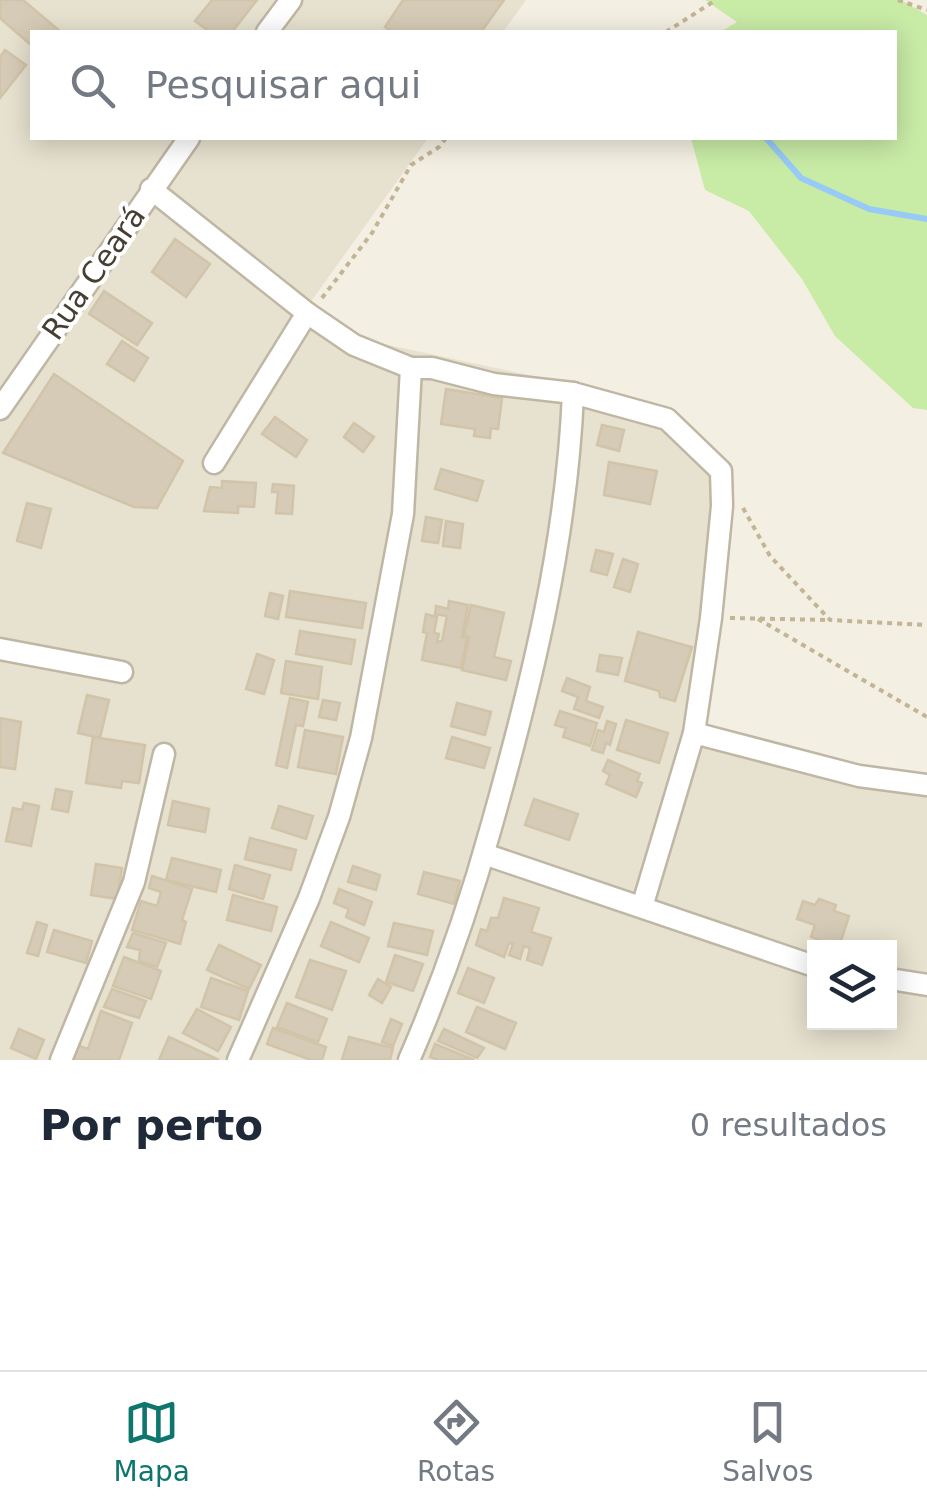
<!DOCTYPE html>
<html lang="pt">
<head>
<meta charset="utf-8">
<style>
  body { margin:0; font-family:"DejaVu Sans",sans-serif; background:#f2f2f3; color:#1f2937 }
  .controls { position:absolute; right:30px; bottom:30px; display:grid; overflow:hidden; border-radius:0px; box-shadow:0 5px 25px #0003 }
  .controls button { width:90px; height:90px; display:grid; place-items:center; padding:0; border:0; border-bottom:2px solid #e0e1e3; background:#fff; color:#1f2937; font:50px sans-serif }
  .list { margin:0; padding:0; list-style:none }
  h2 { display:flex; justify-content:space-between; align-items:center; height:130px; margin:0; padding:0 40px; font-size:42px }
  h2 small { font-size:32px; font-weight:400; color:#747a83 }
  .icon { flex:none; width:55px; height:55px; fill:none; stroke:currentColor; stroke-width:2; stroke-linecap:round; stroke-linejoin:round }
  .map { position:relative; flex:none; width:927px; height:1060px; overflow:hidden }
  .search { position:absolute; background:#fff; box-shadow:0 5px 25px #0003; left:30px; right:30px; top:30px; height:110px; display:flex; align-items:center; gap:25px; box-sizing:border-box; padding:0 35px; border-radius:0px; color:#747a83; font-size:38px }
  .sheet { height:310px; background:#fff }
  nav { display:flex; justify-content:space-around; align-items:center; box-sizing:border-box; height:140px; border-top:2px solid #e0e1e3; background:#fff; font-size:28px; color:#747a83 }
  nav a { display:grid; justify-items:center; gap:5px }
  nav .on { color:#0f766e }
  .map>svg:first-child { display:block }
  .residential { fill:#e7e1cf; fill-rule:evenodd }
  .green { fill:#c8eba6 }
  .lines { fill:none; stroke-linecap:round; stroke-linejoin:round }
  .stream { stroke:#97caf6; stroke-width:6 }
  .building { fill:#d5cbb6; stroke:#d1c4a9; stroke-width:2.5 }
  .minor-casing { stroke:#bfb7a4; stroke-width:25 }
  .path { stroke:#c2b494; stroke-width:4; stroke-dasharray:5 5; stroke-linecap:butt }
  .minor { stroke:#fff; stroke-width:20 }
  .labels { text-anchor:middle; stroke-width:8; stroke-linejoin:round; paint-order:stroke }
  .street-label { font-size:30px; fill:#453e32; stroke:#fff }
</style>
</head>
<body>
<div class="map">
<svg width="927" height="1060" viewBox="0 0 927 1060">
  <rect width="100%" height="100%" fill="#f3efe2"/>
  <!-- residential -->
  <path class="residential" d="M0 0H526L503 32H32V138H428L310 303 365 340 585 387 682 417 733 474 703 746 874 788 927 796V1060H0ZM814 948H890V1022H814Z"/>
  <!-- green -->
  <path class="green" d="M705 0H901L927 15V410L913 408 835 336 802 279 749 211 705 190 691 138H894V32H720L737 22Z"/>
  <g class="lines">
    <!-- stream -->
    <path class="stream" d="M766 138 801 178 869 209 927 219"/>
  </g>
  <!-- building -->
  <g class="building">
    <path d="M0 0H23L61 32H32V46L0 18Z"/>
    <path d="M212 0H257L232 32H210L195 21Z"/>
    <path d="M403 0H504L481 32H393L385 27Z"/>
    <path d="M5 50 26 65 0 98V57Z"/>
    <path d="M175 239 210 264 186 297 152 272Z"/>
    <path d="M104 291 152 323 137 345 89 314Z"/>
    <path d="M122 341 148 358 134 381 107 364Z"/>
    <path d="M54 374 183 461 157 508 134 507 3 453Z"/>
    <path d="M446 389 502 398 498 429 491 428 490 438 474 436 475 429 441 424Z"/>
    <path d="M275 417 307 440 296 457 262 434Z"/>
    <path d="M354 423 374 437 363 452 344 437Z"/>
    <path d="M602 425 624 430 619 451 597 445Z"/>
    <path d="M609 462 657 471 650 504 604 495Z"/>
    <path d="M441 469 483 481 477 501 435 489Z"/>
    <path d="M222 481 256 483 254 507 238 506V513L204 511 210 487 222 488Z"/>
    <path d="M273 484 294 486 292 514 276 513 278 492H272Z"/>
    <path d="M27 503 51 509 41 548 17 541Z"/>
    <path d="M426 517 442 520 438 543 422 541Z"/>
    <path d="M446 521 463 524 460 548 443 546Z"/>
    <path d="M596 550 613 554 607 575 591 571Z"/>
    <path d="M623 559 638 564 630 592 614 587Z"/>
    <path d="M290 591 366 603 362 628 286 617Z"/>
    <path d="M270 593 283 596 278 619 265 616Z"/>
    <path d="M449 601 468 605 462 637 467 638 461 668 422 660 427 633 423 632 426 614 437 617 434 633 439 634 437 642 442 641 447 616 435 614 436 606 448 609Z"/>
    <path d="M471 605 504 613 494 657 511 661 506 680 462 670 469 637 464 635Z"/>
    <path d="M300 631 355 640 351 664 296 654Z"/>
    <path d="M638 632 692 647 675 701 660 697 659 691 625 681Z"/>
    <path d="M257 654 274 660 264 694 246 689Z"/>
    <path d="M600 655 622 658 618 675 597 671Z"/>
    <path d="M286 661 322 667 318 699 281 693Z"/>
    <path d="M567 678 590 687 586 701 603 707 599 718 574 709 578 697 562 691Z"/>
    <path d="M87 695 109 700 100 738 78 733Z"/>
    <path d="M290 698 308 702 303 726 296 725 287 768 276 765Z"/>
    <path d="M323 700 340 703 336 720 319 717Z"/>
    <path d="M457 703 491 712 485 735 451 726Z"/>
    <path d="M560 711 597 723 590 746 563 737 566 728 555 725Z"/>
    <path d="M0 718 21 722 15 769 0 767Z"/>
    <path d="M626 720 668 733 659 763 617 750Z"/>
    <path d="M607 721 616 724 610 745 606 743 603 753 592 750 598 730 604 732Z"/>
    <path d="M305 730 343 737 336 774 298 767Z"/>
    <path d="M93 737 145 745 139 783 122 781 121 788 86 783Z"/>
    <path d="M452 737 490 748 484 768 446 758Z"/>
    <path d="M608 760 640 774 637 781 642 783 636 797 606 784 610 775 603 771Z"/>
    <path d="M56 789 72 792 68 812 52 809Z"/>
    <path d="M534 799 578 814 569 840 525 825Z"/>
    <path d="M173 801 209 809 205 832 168 825Z"/>
    <path d="M24 803 39 806 31 846 6 841 13 808 22 810Z"/>
    <path d="M279 806 313 816 306 839 272 828Z"/>
    <path d="M250 838 296 850 291 870 245 859Z"/>
    <path d="M172 858 221 870 216 892 166 880Z"/>
    <path d="M96 864 122 868 117 899 91 895Z"/>
    <path d="M235 865 270 875 263 899 229 889Z"/>
    <path d="M353 866 380 875 376 890 348 882Z"/>
    <path d="M424 872 460 881 454 904 418 894Z"/>
    <path d="M152 876 192 889 182 920 186 922 180 944 132 930 141 901 157 906 161 892 149 888Z"/>
    <path d="M339 889 372 902 364 925 346 917 349 909 334 903Z"/>
    <path d="M233 895 277 907 271 931 227 920Z"/>
    <path d="M504 898 539 908 531 932 551 938 542 965 527 960 530 948 524 946 520 959 509 955 513 944 509 943 504 957 476 945 481 929 487 931 491 918H498Z"/>
    <path d="M819 899 836 905 834 911 849 916 839 947 811 937 815 925 797 919 803 901 815 905Z"/>
    <path d="M37 922 47 925 38 956 27 953Z"/>
    <path d="M331 922 369 938 359 962 321 946Z"/>
    <path d="M394 923 433 931 427 955 388 946Z"/>
    <path d="M54 930 92 941 86 963 47 952Z"/>
    <path d="M133 933 166 943 157 967 139 961 140 950 127 947Z"/>
    <path d="M219 945 261 965 249 989 207 970Z"/>
    <path d="M395 955 423 964 413 991 386 982Z"/>
    <path d="M124 957 161 971 151 999 113 986Z"/>
    <path d="M310 960 346 971 332 1010 296 997Z"/>
    <path d="M468 968 494 978 484 1003 458 993Z"/>
    <path d="M211 978 248 991 239 1020 201 1007Z"/>
    <path d="M378 979 391 987 382 1003 369 995Z"/>
    <path d="M112 989 146 1001 139 1018 104 1007Z"/>
    <path d="M287 1003 327 1019 318 1042 277 1027Z"/>
    <path d="M477 1007 516 1023 505 1049 466 1032Z"/>
    <path d="M197 1009 231 1027 218 1051 183 1033Z"/>
    <path d="M101 1011 132 1023 119 1060H71L77 1045 88 1049Z"/>
    <path d="M391 1019 402 1024 393 1046 382 1042Z"/>
    <path d="M273 1028 326 1047 322 1060H311L267 1044Z"/>
    <path d="M19 1029 44 1040 36 1059 11 1048Z"/>
    <path d="M444 1029 484 1048 477 1058 438 1041Z"/>
    <path d="M169 1037 219 1060H159Z"/>
    <path d="M349 1037 393 1048 390 1060H342Z"/>
    <path d="M435 1044 474 1060H438L430 1057Z"/>
  </g>
  <g class="lines">
    <!-- minor casing -->
    <g class="minor-casing">
      <g id="minor">
        <path d="M267 32 291 0"/>
        <path d="M151 189 307 313 354 345 411 368H432L494 384 573 393 667 419 721 471 722 506 711 618 694 733 642 907"/>
        <path d="M0 409 189 138"/>
        <path d="M214 463 307 313"/>
        <path d="M0 649 122 672"/>
        <path d="M694 733 859 776 927 785"/>
        <path d="M484 854 814 966"/>
        <path d="M890 979 927 985"/>
        <path d="M61 1060 134 882 164 754"/>
        <path d="M238 1060 309 898 339 817 361 738 403 514 411 368"/>
        <path d="M409 1060C442 984 470 904 492 824 532 682 567 541 573 393"/>
      </g>
    </g>
    <!-- path -->
    <g class="path">
      <path d="M898 0 927 10"/>
      <path d="M666 32 716 0"/>
      <path d="M322 298 372 233 411 165 439 147 446 138"/>
      <path d="M743 508 770 556 830 620 927 625"/>
      <path d="M730 618 830 620"/>
      <path d="M758 619 927 717"/>
    </g>
    <!-- minor -->
    <use href="#minor" class="minor"/>
  </g>
  <g class="labels">
    <!-- street labels -->
    <g class="street-label">
      <text transform="translate(94 273) rotate(-55)" y="10">Rua Ceará</text>
    </g>
  </g>
</svg>
<div class="controls">
<button><svg class="icon" aria-label="layers" viewBox="0 0 24 24"><path d="M12 4l9 5-9 5-9-5zM3 14l9 5 9-5"/></svg></button>
</div>
<div class="search"><svg class="icon" aria-label="search" viewBox="0 0 24 24"><circle cx="10" cy="10" r="6"/><path d="M15 15l6 6"/></svg>Pesquisar aqui</div>
</div>
<section class="sheet">
<h2>Por perto<small>0 resultados</small></h2>
<ul class="list">
</ul>
</section>
<nav>
<a class="on"><svg class="icon" aria-label="map" viewBox="0 0 24 24"><path d="M3 6l6-2 6 2 6-2v14l-6 2-6-2-6 2zM9 4v14M15 6v14"/></svg>Mapa</a>
<a><svg class="icon" aria-label="directions" viewBox="0 0 24 24"><path d="M12 3l9 9-9 9-9-9zM9 14v-3h6M13 9l2 2-2 2"/></svg>Rotas</a>
<a><svg class="icon" aria-label="saved" viewBox="0 0 24 24"><path d="M7 4h10v16l-5-4-5 4z"/></svg>Salvos</a>
</nav>
</body>
</html>
